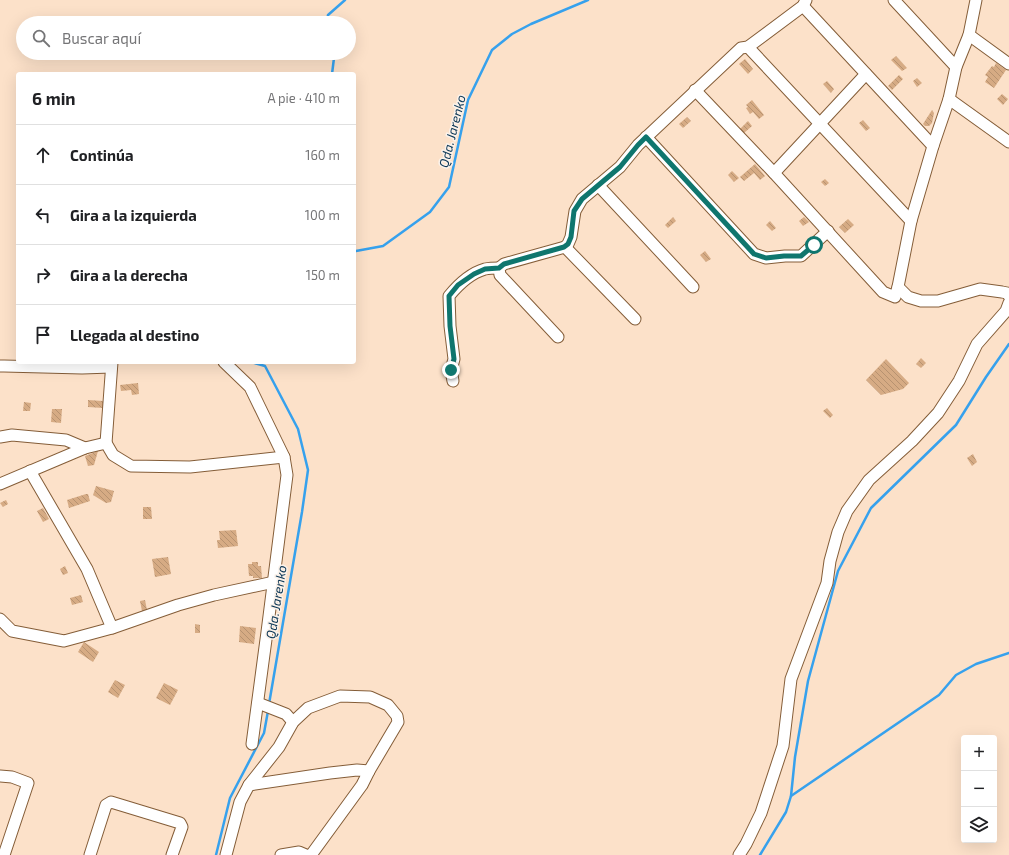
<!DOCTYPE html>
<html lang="es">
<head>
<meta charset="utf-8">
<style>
  body { margin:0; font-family:"Exo 2",sans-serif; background:#f6f6f6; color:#202124 }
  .controls { position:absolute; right:12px; bottom:12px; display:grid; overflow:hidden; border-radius:4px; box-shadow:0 4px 16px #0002 }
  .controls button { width:36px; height:36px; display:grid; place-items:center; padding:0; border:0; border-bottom:1px solid #e0e0e0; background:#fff; color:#202124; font:20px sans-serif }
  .stop { position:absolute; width:12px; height:12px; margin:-9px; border:3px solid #0f766e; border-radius:50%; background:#fff }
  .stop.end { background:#0f766e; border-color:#fff; box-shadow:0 1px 4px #0008 }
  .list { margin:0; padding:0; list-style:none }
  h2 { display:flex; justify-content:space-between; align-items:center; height:52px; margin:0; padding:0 16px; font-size:17px }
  h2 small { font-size:13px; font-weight:400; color:#757577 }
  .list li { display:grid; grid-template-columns:26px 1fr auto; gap:12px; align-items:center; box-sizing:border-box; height:60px; padding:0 16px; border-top:1px solid #e0e0e0 }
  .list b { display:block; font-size:15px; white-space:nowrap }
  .list em { font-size:13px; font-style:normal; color:#757577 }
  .icon { flex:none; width:22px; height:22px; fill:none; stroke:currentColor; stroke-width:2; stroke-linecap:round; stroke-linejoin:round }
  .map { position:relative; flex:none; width:1009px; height:855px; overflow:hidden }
  .search { position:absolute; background:#fff; box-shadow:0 4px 16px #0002; left:16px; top:16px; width:340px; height:44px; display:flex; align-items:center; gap:10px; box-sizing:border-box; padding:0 14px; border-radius:22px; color:#757577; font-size:15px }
  .panel { position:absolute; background:#fff; box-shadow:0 4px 16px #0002; left:16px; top:72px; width:340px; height:292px; border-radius:4px }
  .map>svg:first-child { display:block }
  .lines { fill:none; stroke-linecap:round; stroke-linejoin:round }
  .stream { stroke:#36a1ed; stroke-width:2.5 }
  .building { fill:url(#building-back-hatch) }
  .street-casing { stroke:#845d38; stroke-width:13 }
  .street { stroke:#fff; stroke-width:11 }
  .route { stroke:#0f766e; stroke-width:5 }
  .labels { text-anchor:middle; stroke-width:3; stroke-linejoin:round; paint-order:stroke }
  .water-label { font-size:13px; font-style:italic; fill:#0b3655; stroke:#fbf2ea }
</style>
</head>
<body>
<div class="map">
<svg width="1009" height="855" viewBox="0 0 1009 855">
  <defs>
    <pattern id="building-back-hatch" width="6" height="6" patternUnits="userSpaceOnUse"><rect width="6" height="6" fill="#d6ab84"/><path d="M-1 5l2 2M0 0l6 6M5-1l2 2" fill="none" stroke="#b79270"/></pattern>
  </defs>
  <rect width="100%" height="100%" fill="#fce1c9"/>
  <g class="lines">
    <!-- stream -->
    <g class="stream">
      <path d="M327 23 328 15 345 0"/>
      <path d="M332 74 334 58 333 53"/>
      <path d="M354 251H356L383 246 430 212 449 187 468 100 492 50 512 34 531 24 588 0"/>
      <path d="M251 362 265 366 298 429 308 470 302 512 269 704"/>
      <path d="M791 796 939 695 956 675 976 664 1009 653"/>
      <path d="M216 855 230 798 264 733 268 711"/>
      <path d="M760 855 786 812 791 796 795 757 808 681 838 571 871 508 956 425 986 377 1009 344"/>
    </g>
  </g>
  <!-- building -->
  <g class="building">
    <path d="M896 56 907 68 902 71 891 60Z"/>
    <path d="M745 59 753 69 748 74 739 64Z"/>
    <path d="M996 63 1006 70 994 88 985 82 988 77 985 75 992 66 994 67Z"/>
    <path d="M899 75 903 79 892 90 888 86Z"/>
    <path d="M917 78 922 83 917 87 913 81Z"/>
    <path d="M827 81 834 89 831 93 823 84Z"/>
    <path d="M1002 94 1008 99 1003 105 997 99Z"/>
    <path d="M752 100 764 115 759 119 753 112 750 114 746 108 748 107 746 105Z"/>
    <path d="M932 110 934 113 932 123 929 126H925L923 124Z"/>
    <path d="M687 117 691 121 683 128 679 124Z"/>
    <path d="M863 120 870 128 866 131 859 123Z"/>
    <path d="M748 121 752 126 744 133 740 129Z"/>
    <path d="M755 164 765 176 760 180 754 173 744 181 740 177Z"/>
    <path d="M732 171 739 178 734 182 728 175Z"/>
    <path d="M825 179 829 183 825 186 821 182Z"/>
    <path d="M673 217 676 221 668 228 665 225Z"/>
    <path d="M804 217 809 222 803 226 799 221Z"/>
    <path d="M848 219 854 225 845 233 839 227Z"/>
    <path d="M770 221 776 228 772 231 766 225Z"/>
    <path d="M705 251 711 259 706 262 700 255Z"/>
    <path d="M921 358 926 363 921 368 916 364Z"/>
    <path d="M886 359 909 383 903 389 881 395 866 380Z"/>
    <path d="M138 383 139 394 132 395 131 390 121 391 120 385Z"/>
    <path d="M88 400 103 401V408L88 407Z"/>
    <path d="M24 402 31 403 30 411H23Z"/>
    <path d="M827 408 833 415 830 418 823 411Z"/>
    <path d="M52 409H62L61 423 51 422Z"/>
    <path d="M98 451 94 465 88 466 85 456Z"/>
    <path d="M973 454 977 462 972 466 967 458Z"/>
    <path d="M96 486 114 491 111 502 106 503 93 495Z"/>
    <path d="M86 494H88L90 501 69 508 67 500Z"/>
    <path d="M6 500 8 504 3 507 0 503Z"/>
    <path d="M143 507H151L152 519H143Z"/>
    <path d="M43 508 49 519 43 522 37 511Z"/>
    <path d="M236 530 238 546 218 548 217 540H220L219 531Z"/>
    <path d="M168 557 171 574 155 577 152 559Z"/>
    <path d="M252 562H258V566H261L262 578H253V576H249L248 564H252Z"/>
    <path d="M65 566 68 573 63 575 60 569Z"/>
    <path d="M81 595 83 602 72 605 70 598Z"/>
    <path d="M145 600 147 610 142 611 140 601Z"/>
    <path d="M195 624 200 625V633H195Z"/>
    <path d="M240 626 256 628 254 644 239 642Z"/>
    <path d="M84 642 99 652 93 662 78 652Z"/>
    <path d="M115 680 125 685 118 698 108 692Z"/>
    <path d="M164 683 178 690 170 705 156 698Z"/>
  </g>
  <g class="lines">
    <!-- street casing -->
    <g class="street-casing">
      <g id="street">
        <path d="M894 0 956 67"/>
        <path d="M803 6 933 146"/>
        <path d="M969 35 1009 64"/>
        <path d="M748 47 911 221"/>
        <path d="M695 90 774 173 883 292 895 297 898 287 911 221 933 146 949 99 956 67 969 35 976 0"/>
        <path d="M949 99 1009 142"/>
        <path d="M646 137 754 254 766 258 785 256H801L828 231"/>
        <path d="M774 173 866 74"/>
        <path d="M598 185 693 287"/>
        <path d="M565 247 635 319"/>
        <path d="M898 287 908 297 921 301H938L980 289 1002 292 1007 293 1009 296"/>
        <path d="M558 337 500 275 499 268 504 264 565 247 568 244 571 237 575 211 582 199 620 167 638 145 741 48 748 47 803 6 806 0"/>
        <path d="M224 362 250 387 284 457 287 475 267 632 252 744"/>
        <path d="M0 366H4L82 368 111 367"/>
        <path d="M453 381 451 370 454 359 450 326 449 296C458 285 471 273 485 269 490 268 494 268 499 268"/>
        <path d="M0 437 12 435 66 440 85 448"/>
        <path d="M106 443 112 362"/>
        <path d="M30 471 87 569 112 628"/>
        <path d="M0 484 85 448 106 443 113 455 131 466 190 467 284 457"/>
        <path d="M0 619 12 631 64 641 112 628 178 605 214 595 274 582"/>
        <path d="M258 703 286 714 293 722"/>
        <path d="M0 776 12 777 28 783 4 855"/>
        <path d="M249 785 330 773 357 770 369 771"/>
        <path d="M90 855 106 805 111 802 180 823 182 827 172 855"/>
        <path d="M226 855 240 802 249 785 279 747 293 722 308 708 340 696 370 697 388 705 397 716 398 722 369 771 362 785 311 855"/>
        <path d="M281 855 299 852 306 855"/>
        <path d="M739 855 746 844 761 813 783 746 791 679 827 583 830 561 838 532 847 511 869 480 912 441 938 413 959 381 977 344 1006 311 1009 303"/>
      </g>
    </g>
    <!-- street -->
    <use href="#street" class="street"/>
  </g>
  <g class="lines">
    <!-- route -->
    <path class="route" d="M451 370 454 359 450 326 449 296 458 285 474 274 485 269 499 268 504 264 564 247 568 244 571 237 574 211 582 199 620 167 638 145 646 137 754 254 766 258 784 256H801L814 245"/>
  </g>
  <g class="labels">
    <!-- water labels -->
    <g class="water-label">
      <text transform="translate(452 131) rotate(-76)" y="5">Qda. Jarenko</text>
      <text transform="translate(276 602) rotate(-81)" y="5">Qda. Jarenko</text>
    </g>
  </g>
</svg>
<div class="controls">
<button>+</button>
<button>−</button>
<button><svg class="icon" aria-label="layers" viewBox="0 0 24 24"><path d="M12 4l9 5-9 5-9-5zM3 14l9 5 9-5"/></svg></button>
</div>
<div class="stop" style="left:814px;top:245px"></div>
<div class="stop end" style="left:451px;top:370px"></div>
<div class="search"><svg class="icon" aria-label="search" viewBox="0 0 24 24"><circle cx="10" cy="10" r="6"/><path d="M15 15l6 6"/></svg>Buscar aquí</div>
<section class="panel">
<h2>6 min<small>A pie · 410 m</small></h2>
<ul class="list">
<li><svg class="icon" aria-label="ahead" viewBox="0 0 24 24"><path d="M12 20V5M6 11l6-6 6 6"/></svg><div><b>Continúa</b></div><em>160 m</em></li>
<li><svg class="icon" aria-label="left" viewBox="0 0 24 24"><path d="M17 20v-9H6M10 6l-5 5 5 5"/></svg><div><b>Gira a la izquierda</b></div><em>100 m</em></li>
<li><svg class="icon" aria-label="right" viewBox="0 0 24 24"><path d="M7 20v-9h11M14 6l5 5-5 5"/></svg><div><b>Gira a la derecha</b></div><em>150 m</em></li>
<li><svg class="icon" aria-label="arrive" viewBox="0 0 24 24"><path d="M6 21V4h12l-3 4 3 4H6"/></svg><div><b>Llegada al destino</b></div></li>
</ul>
</section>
</div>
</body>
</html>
